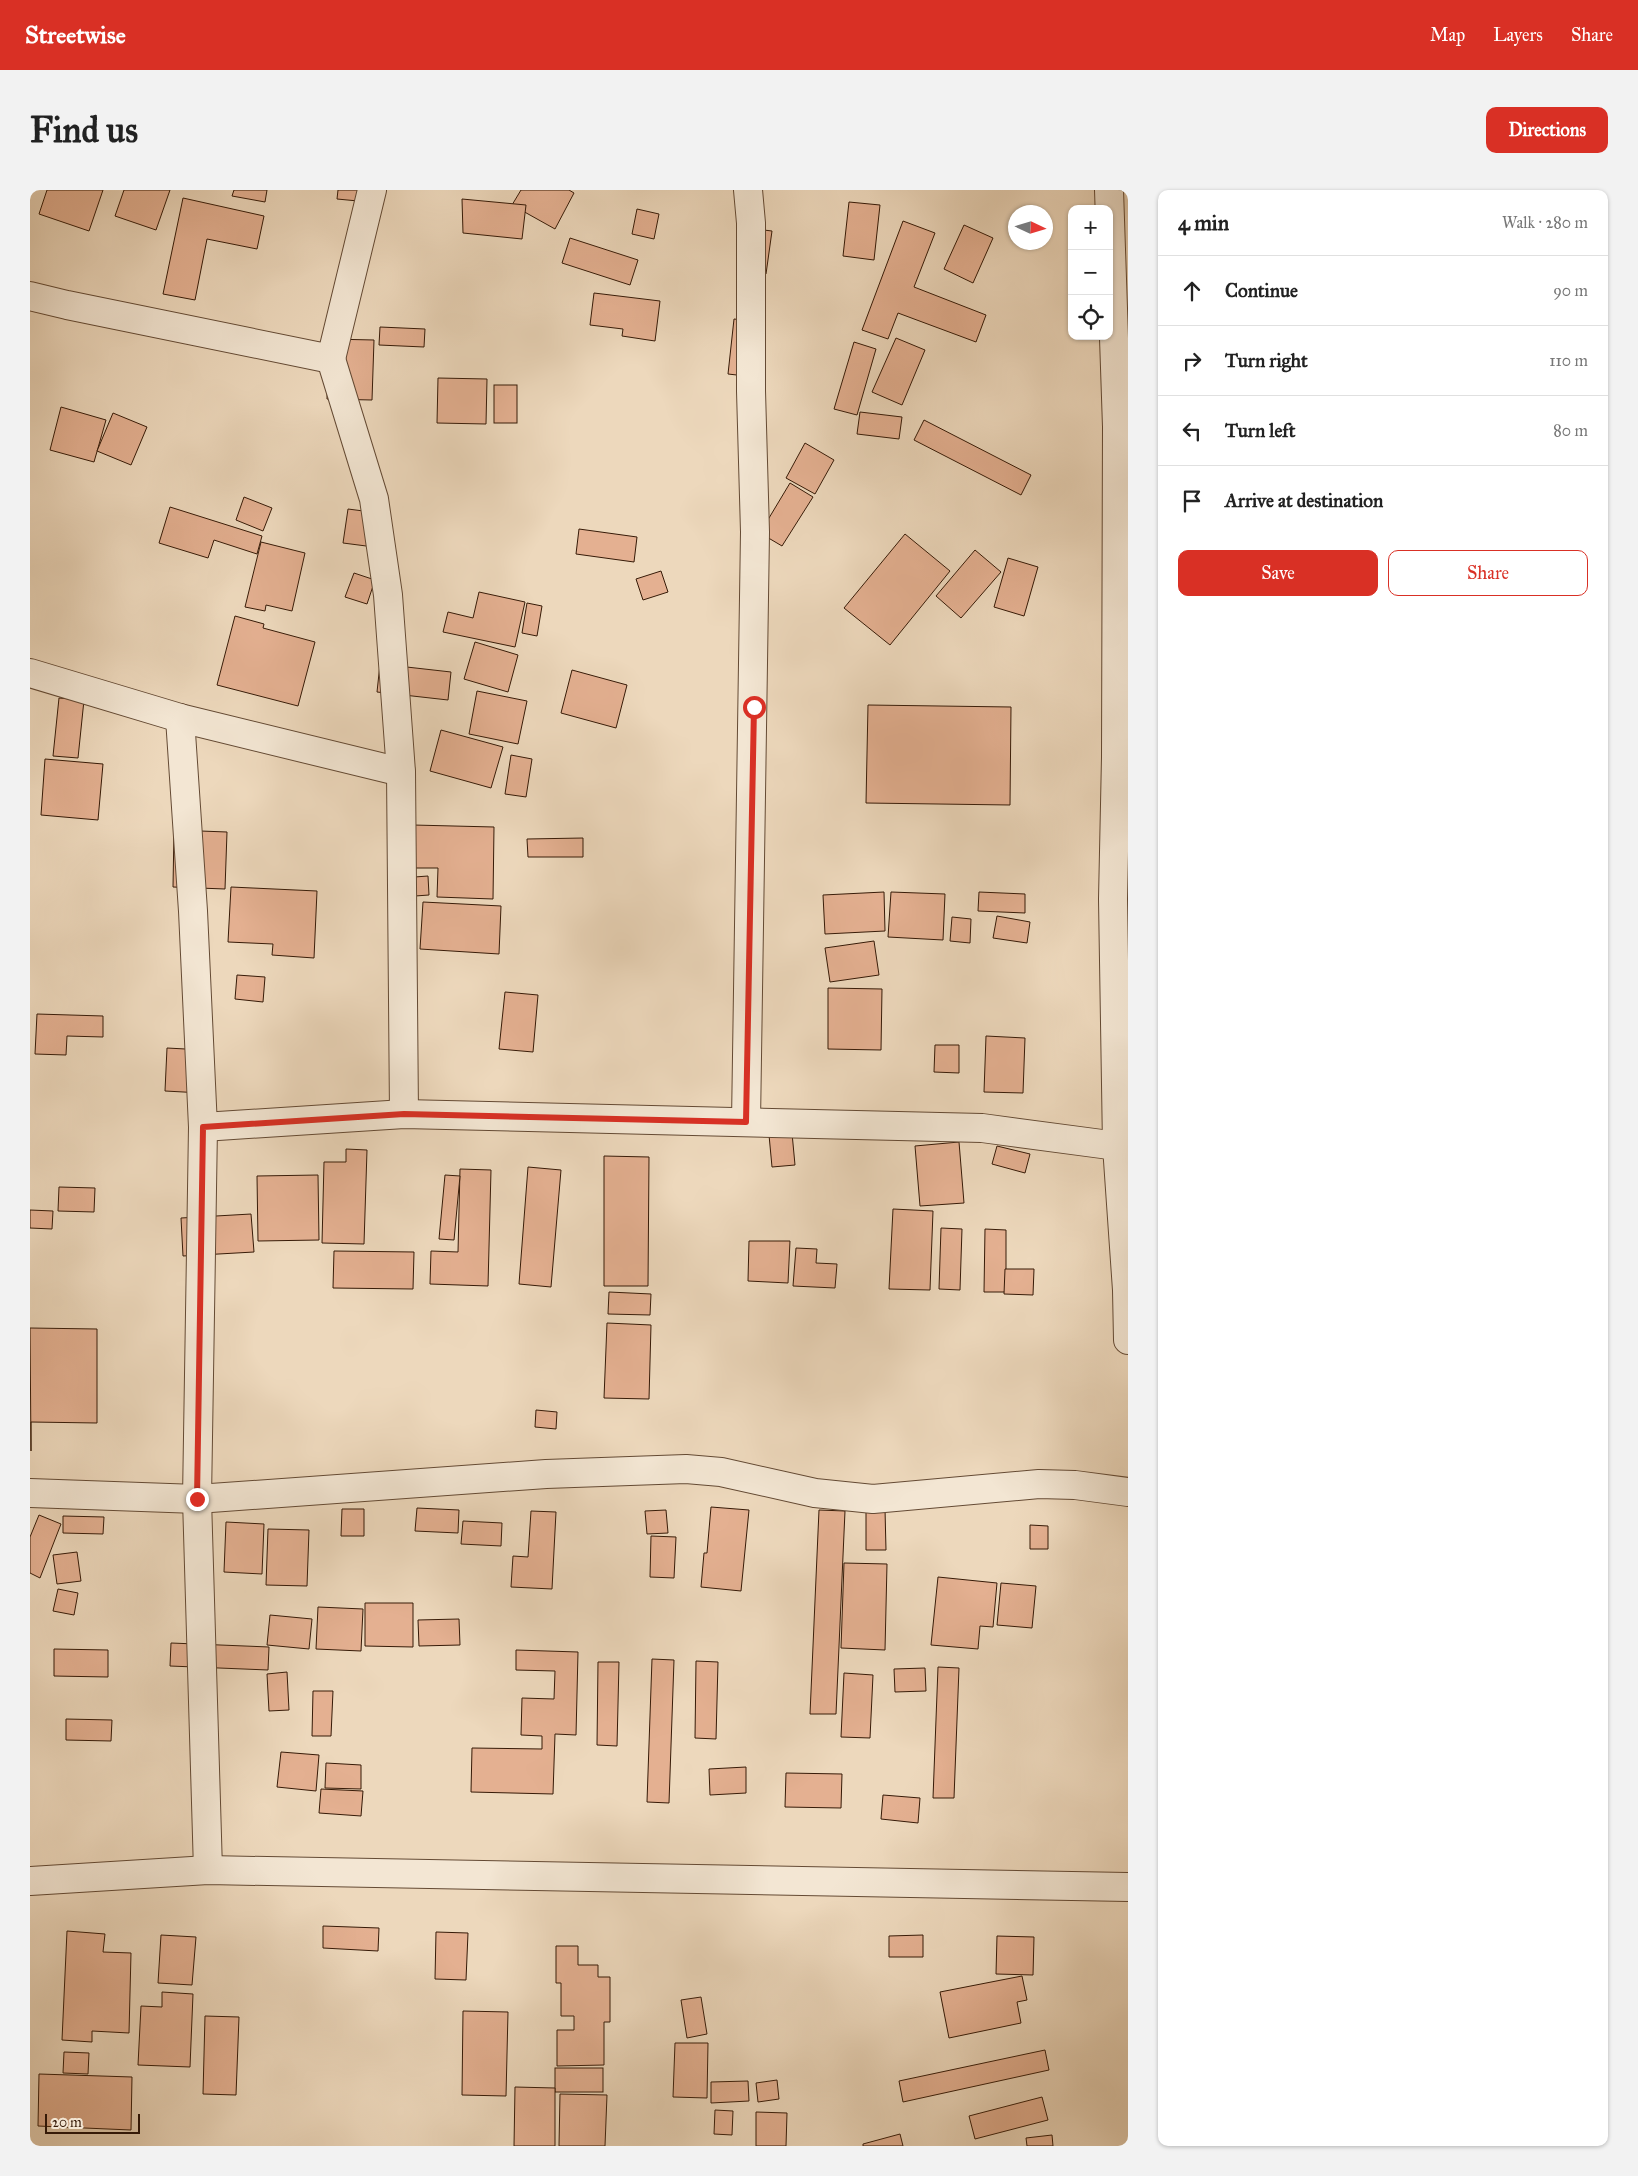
<!DOCTYPE html>
<html lang="en">
<head>
<meta charset="utf-8">
<style>
  body { margin:0; font-family:"IM FELL Great Primer",serif; background:#f2f2f2; color:#222 }
  .controls { position:absolute; right:15px; top:15px; display:grid; overflow:hidden; border-radius:10px; box-shadow:0 1px 4px #0004 }
  .controls button { width:45px; height:45px; display:grid; place-items:center; padding:0; border:0; border-bottom:1px solid #e0e0e0; background:#fff; color:#222; font:25px sans-serif }
  .compass { position:absolute; left:978px; top:15px; width:45px; height:45px; border-radius:50%; background:#fff; box-shadow:0 1px 4px #0004; rotate:94deg }
  .scale { position:absolute; left:15px; bottom:12px; width:95px; box-sizing:border-box; padding-left:5px; border:2px solid #361a07; border-top:0; font-size:14px; line-height:18px; white-space:nowrap; color:#361a07; -webkit-text-stroke:4px #f3e6d3; paint-order:stroke }
  .stop { position:absolute; width:15px; height:15px; margin:-11px; border:4px solid #d93025; border-radius:50%; background:#fff }
  .stop.end { background:#d93025; border-color:#fff; box-shadow:0 1px 5px #0008 }
  .list { margin:0; padding:0; list-style:none }
  h2 { display:flex; justify-content:space-between; align-items:center; height:65px; margin:0; padding:0 20px; font-size:21px }
  h2 small { font-size:16px; font-weight:400; color:#767676 }
  .list li { display:grid; grid-template-columns:32px 1fr auto; gap:15px; align-items:center; box-sizing:border-box; height:70px; padding:0 20px; border-top:1px solid #e0e0e0 }
  .list b { display:block; font-size:19px; white-space:nowrap }
  .list em { font-size:16px; font-style:normal; color:#767676 }
  .actions { display:flex; gap:10px; padding:15px 20px }
  .actions a { flex:1; padding:11px 0; border:1px solid #d93025; border-radius:10px; text-align:center; font-size:18px; color:#d93025 }
  .actions .main { background:#d93025; color:#fff }
  .icon { flex:none; width:28px; height:28px; fill:none; stroke:currentColor; stroke-width:2; stroke-linecap:round; stroke-linejoin:round }
  .map { position:relative; flex:none; width:1098px; height:1956px; overflow:hidden; border-radius:10px }
  header { display:flex; align-items:center; gap:30px; box-sizing:border-box; height:70px; padding:0 25px; background:#d93025; color:#fff }
  header strong { font-size:24px }
  nav { display:flex; gap:28px; margin-inline-start:auto; font-size:18px }
  .intro { display:flex; align-items:center; justify-content:space-between; box-sizing:border-box; height:120px; padding:0 30px }
  h1 { margin:0; font-size:35px }
  .button { padding:12px 22px; border-radius:10px; background:#d93025; color:#fff; font-size:18px; font-weight:700 }
  main { display:flex; gap:30px; padding:0 30px }
  aside { flex:1; background:#fff; border-radius:10px; box-shadow:0 1px 4px #0004 }
  .map>svg:first-child { display:block }
  .building { fill:#e4b091; stroke:#361a07 }
  .lines { fill:none; stroke-linecap:round; stroke-linejoin:round }
  .minor-casing { stroke:#644a34; stroke-width:30 }
  .tertiary-casing { stroke:#644a34; stroke-width:30 }
  .minor { stroke:#f3e6d3; stroke-width:28 }
  .tertiary { stroke:#f3e6d3; stroke-width:28 }
  .route { stroke:#d93025; stroke-width:6 }
</style>
</head>
<body>
<header>
<strong>Streetwise</strong>
<nav><a>Map</a><a>Layers</a><a>Share</a></nav>
</header>
<div class="intro"><h1>Find us</h1><a class="button">Directions</a></div>
<main>
<div class="map">
<svg width="1098" height="1956" viewBox="0 0 1098 1956">
  <rect width="100%" height="100%" fill="#edd8bc"/>
  <filter id="stains"><feTurbulence type="fractalNoise" baseFrequency=".004" numOctaves="4"/><feColorMatrix values="0 0 0 0 .2 0 0 0 0 .09 0 0 0 0 .02 0 0 0 .5 -.17"/></filter>
  <radialGradient id="worn" r=".72"><stop offset=".6" stop-color="#630" stop-opacity="0"/><stop offset="1" stop-color="#630" stop-opacity=".3"/></radialGradient>
  <!-- building -->
  <g class="building">
    <path d="M17 0H73L59 41 9 24Z"/>
    <path d="M94 0H140L126 40 85 26Z"/>
    <path d="M204 0H237L235 12 202 6Z"/>
    <path d="M308 0H329L328 11 307 9Z"/>
    <path d="M491 0H539L544 3 525 39 482 15Z"/>
    <path d="M153 8 234 26 227 59 177 49 165 110 133 104Z"/>
    <path d="M432 9 496 15 492 49 433 43Z"/>
    <path d="M819 12 850 15 844 70 813 66Z"/>
    <path d="M607 19 629 24 624 49 602 44Z"/>
    <path d="M873 31 905 43 884 97 956 125 946 152 868 123 858 149 832 140Z"/>
    <path d="M934 35 963 48 943 93 914 79Z"/>
    <path d="M717 38 742 41 736 84 711 80Z"/>
    <path d="M540 48 608 70 600 95 532 73Z"/>
    <path d="M564 103 630 111 625 151 592 146 593 139 560 135Z"/>
    <path d="M704 129 731 132 724 187 698 184Z"/>
    <path d="M350 137 395 139 394 157 349 155Z"/>
    <path d="M866 148 895 160 872 215 842 202Z"/>
    <path d="M299 149 344 150 342 210 297 209Z"/>
    <path d="M824 152 846 159 827 225 804 219Z"/>
    <path d="M408 188 457 189 456 234 407 233Z"/>
    <rect x="464" y="195" width="23" height="38"/>
    <path d="M31 217 76 230 64 272 20 260Z"/>
    <path d="M830 222 872 227 869 249 827 244Z"/>
    <path d="M83 223 117 237 101 275 67 261Z"/>
    <path d="M894 230 1001 285 991 305 884 250Z"/>
    <path d="M775 253 804 270 785 304 756 288Z"/>
    <path d="M760 293 783 307 752 356 730 343Z"/>
    <path d="M214 307 242 318 233 341 206 330Z"/>
    <path d="M140 317 232 346 227 364 184 350 178 368 129 353Z"/>
    <path d="M318 319 349 323 344 357 313 353Z"/>
    <path d="M549 339 607 347 604 372 546 364Z"/>
    <path d="M875 344 920 381 860 455 814 418Z"/>
    <path d="M231 352 275 363 262 421 236 415 235 421 215 417Z"/>
    <path d="M945 360 971 382 931 428 906 406Z"/>
    <path d="M978 368 1008 377 994 426 964 417Z"/>
    <path d="M631 381 638 402 613 410 606 389Z"/>
    <path d="M324 383 345 390 337 414 315 407Z"/>
    <path d="M449 402 495 412 485 457 413 442 418 422 443 428Z"/>
    <path d="M497 413 512 416 507 446 492 443Z"/>
    <path d="M205 426 234 434 233 438 285 452 268 516 187 495Z"/>
    <path d="M445 452 488 465 478 502 434 489Z"/>
    <path d="M350 474 421 482 418 510 347 502Z"/>
    <path d="M542 480 597 495 586 538 531 523Z"/>
    <path d="M447 501 497 511 488 554 439 544Z"/>
    <path d="M29 508 54 510 48 568 23 566Z"/>
    <path d="M838 515 981 517 980 615 836 613Z"/>
    <path d="M411 540 473 557 461 598 400 581Z"/>
    <path d="M481 565 502 569 496 607 475 604Z"/>
    <path d="M15 569 73 574 68 630 11 625Z"/>
    <path d="M383 635 464 637 463 709 407 707 408 678H382Z"/>
    <path d="M144 640 197 642 195 699 143 697Z"/>
    <path d="M553 648V667H498L497 649Z"/>
    <path d="M398 686 399 705 371 707V688Z"/>
    <path d="M201 697 287 701 284 768 242 765 243 754 198 752Z"/>
    <path d="M854 702 855 741 795 744 793 705Z"/>
    <path d="M861 702 915 704 913 750 858 747Z"/>
    <path d="M949 702 995 704V723L948 721Z"/>
    <path d="M393 712 471 716 469 764 390 759Z"/>
    <path d="M967 726 1000 732 997 753 963 748Z"/>
    <path d="M922 727 941 729 940 753 920 751Z"/>
    <path d="M844 751 849 785 800 792 795 758Z"/>
    <path d="M207 785 235 787 233 812 205 809Z"/>
    <path d="M798 798 852 799 851 860 798 859Z"/>
    <path d="M475 802 508 805 503 862 469 859Z"/>
    <path d="M7 824 73 826V847L37 846 36 865 5 864Z"/>
    <path d="M956 846 995 848 993 903 954 902Z"/>
    <path d="M905 855H929V883L904 882Z"/>
    <path d="M137 858 174 860 172 903 135 901Z"/>
    <path d="M762 943 765 975 742 977 739 945Z"/>
    <path d="M929 952 934 1013 890 1016 885 956Z"/>
    <path d="M967 956 1000 964 995 983 962 974Z"/>
    <path d="M316 959 337 960 334 1054 292 1053 294 972H316Z"/>
    <path d="M574 966 619 967 618 1096H574Z"/>
    <path d="M498 977 531 980 521 1097 489 1094Z"/>
    <path d="M430 979 461 980 458 1096 400 1094 401 1061 428 1062Z"/>
    <path d="M288 985 289 1050 228 1051 227 986Z"/>
    <path d="M415 985 430 986 424 1050 409 1049Z"/>
    <path d="M29 997 65 998 64 1022 28 1021Z"/>
    <path d="M863 1019 903 1021 900 1100 859 1099Z"/>
    <path d="M0 1020 23 1021 22 1039 0 1038Z"/>
    <path d="M221 1024 224 1062 153 1066 151 1028Z"/>
    <path d="M911 1038 932 1039 930 1100 909 1099Z"/>
    <path d="M955 1039 976 1040V1102H954Z"/>
    <path d="M719 1051H760L758 1093 718 1091Z"/>
    <path d="M766 1058 787 1059 786 1073 807 1074 805 1098 763 1096Z"/>
    <path d="M304 1061 384 1062 383 1099 303 1098Z"/>
    <path d="M975 1079H1004L1003 1105 974 1104Z"/>
    <path d="M579 1102 621 1104 620 1125 578 1124Z"/>
    <path d="M577 1133 621 1135 619 1209 574 1208Z"/>
    <path d="M0 1138 67 1139V1233L1 1232V1261Z"/>
    <path d="M506 1220 527 1222 526 1239 505 1237Z"/>
    <path d="M681 1317 719 1320 711 1401 671 1397 674 1363H677Z"/>
    <path d="M387 1318 429 1320 428 1343 385 1341Z"/>
    <path d="M312 1319H334V1346H311Z"/>
    <path d="M855 1319 856 1360H836V1320Z"/>
    <path d="M636 1320 638 1343 617 1344 615 1321Z"/>
    <path d="M789 1320 815 1321 806 1524H780Z"/>
    <path d="M501 1321 526 1322 522 1399 481 1397 483 1366 498 1367Z"/>
    <path d="M9 1325 31 1334 10 1388 0 1383V1347Z"/>
    <path d="M33 1326 74 1327 73 1344 33 1343Z"/>
    <path d="M433 1331 472 1333 471 1356 431 1354Z"/>
    <path d="M196 1332 234 1334 232 1384 194 1382Z"/>
    <path d="M1000 1335 1018 1336V1359H1000Z"/>
    <path d="M238 1339 279 1340 277 1396 236 1395Z"/>
    <path d="M621 1346 646 1347 644 1388 620 1387Z"/>
    <path d="M47 1362 51 1391 27 1394 23 1365Z"/>
    <path d="M814 1373 857 1374 855 1460 811 1458Z"/>
    <path d="M908 1387 967 1393 963 1437 950 1436 948 1459 901 1455Z"/>
    <path d="M971 1393 1006 1396 1002 1438 967 1435Z"/>
    <path d="M28 1399 48 1403 44 1425 23 1421Z"/>
    <path d="M335 1413H383V1457L335 1456Z"/>
    <path d="M288 1417 333 1419 331 1461 286 1459Z"/>
    <path d="M240 1425 282 1429 279 1459 237 1455Z"/>
    <path d="M429 1429 430 1455 389 1456 388 1430Z"/>
    <path d="M141 1453 239 1457 238 1480 140 1476Z"/>
    <path d="M24 1459 78 1460V1487L24 1486Z"/>
    <path d="M486 1460 548 1462 546 1545 525 1544 523 1604 441 1602 442 1558 512 1559V1546L491 1545 492 1508 524 1509 525 1481 486 1480Z"/>
    <path d="M622 1469 644 1470 639 1613 617 1612Z"/>
    <path d="M666 1471 688 1472 686 1549 665 1548Z"/>
    <path d="M568 1472H589L587 1556 567 1555Z"/>
    <path d="M908 1477 929 1478 924 1608H903Z"/>
    <path d="M895 1478 896 1501 865 1502 864 1479Z"/>
    <path d="M257 1482 259 1520 239 1521 237 1484Z"/>
    <path d="M814 1483 843 1485 840 1548 811 1547Z"/>
    <path d="M283 1501H303L301 1546H282Z"/>
    <path d="M36 1529 82 1530 81 1551 36 1550Z"/>
    <path d="M251 1562 289 1565 286 1601 247 1597Z"/>
    <path d="M296 1573 331 1575V1599L295 1598Z"/>
    <path d="M716 1577V1603L680 1605 679 1579Z"/>
    <path d="M756 1583 812 1584 811 1618 755 1617Z"/>
    <path d="M291 1599 333 1601 331 1626 289 1623Z"/>
    <path d="M853 1605 890 1608 888 1633 851 1629Z"/>
    <path d="M293 1736 349 1738 348 1761 293 1758Z"/>
    <path d="M37 1741 75 1744 73 1762 101 1763 99 1843 62 1841V1852L32 1850Z"/>
    <path d="M406 1742 438 1743 436 1790 405 1789Z"/>
    <path d="M131 1745 166 1747 162 1795 128 1793Z"/>
    <path d="M893 1745V1767H859V1746Z"/>
    <path d="M967 1746 1004 1747 1003 1785 966 1784Z"/>
    <path d="M526 1756H548V1775H568V1787H580V1832H574V1875L527 1876V1840H544V1826H531V1793H526Z"/>
    <path d="M992 1786 997 1810 987 1812 991 1833 919 1848 910 1802Z"/>
    <path d="M132 1802 163 1804 160 1877 108 1875 111 1816 132 1817Z"/>
    <path d="M671 1807 677 1844 657 1848 651 1810Z"/>
    <path d="M433 1821 478 1822 476 1906 432 1905Z"/>
    <path d="M175 1826 209 1827 206 1905 173 1904Z"/>
    <path d="M645 1853H678L677 1908 643 1907Z"/>
    <path d="M1015 1860 1019 1880 873 1912 869 1891Z"/>
    <path d="M34 1862 59 1863 58 1884 33 1883Z"/>
    <rect x="525" y="1878" width="48" height="24"/>
    <path d="M9 1884 102 1887 101 1940 8 1936Z"/>
    <path d="M747 1890 749 1909 728 1912 726 1893Z"/>
    <path d="M718 1891 719 1911 681 1913V1892Z"/>
    <path d="M485 1897 525 1898V1956H484Z"/>
    <path d="M530 1904 577 1905 575 1956H529Z"/>
    <path d="M1012 1907 1018 1930 945 1949 939 1926Z"/>
    <path d="M685 1920 703 1921 702 1945 684 1944Z"/>
    <path d="M726 1922 757 1923 756 1956H726Z"/>
    <path d="M870 1944 873 1956H833V1954Z"/>
    <path d="M1022 1945 1023 1956H997L996 1948Z"/>
  </g>
  <g class="lines">
    <!-- minor casing -->
    <g class="minor-casing">
      <g id="minor">
        <path d="M1079 0 1087 237 1086 567 1083 709 1087 956 1097 1100 1098 1150"/>
        <path d="M0 106 37 115 301 169 342 0"/>
        <path d="M301 169 344 309 358 405 371 582"/>
        <path d="M0 483 150 528 371 582 374 924"/>
        <path d="M150 528 163 721 173 937 167 1309 178 1680"/>
        <path d="M716 932 725 342 721 201V33L718 0"/>
        <path d="M173 937 374 924 952 938 1087 956 1098 954"/>
        <path d="M0 1303 167 1309 516 1284 656 1279 691 1282 785 1303 843 1309 1009 1294 1045 1295 1098 1302"/>
      </g>
    </g>
    <!-- tertiary casing -->
    <g class="tertiary-casing">
      <path id="tertiary" d="M0 1691 178 1680 1098 1697"/>
    </g>
    <!-- minor -->
    <use href="#minor" class="minor"/>
    <!-- tertiary -->
    <use href="#tertiary" class="tertiary"/>
  </g>
  <g class="lines">
    <!-- route -->
    <path class="route" d="M167 1309 173 937 374 924 716 932 724 517"/>
  </g>
  <rect width="100%" height="100%" filter="url(#stains)"/>
  <rect width="100%" height="100%" fill="url(#worn)"/>
</svg>
<div class="controls">
<button>+</button>
<button>−</button>
<button><svg class="icon" aria-label="locate" viewBox="0 0 24 24"><circle cx="12" cy="12" r="6"/><path d="M12 2v4M12 18v4M2 12h4M18 12h4"/></svg></button>
</div>
<svg class="compass" viewBox="-18 -18 36 36"><path d="M0-13l5 13h-10z" fill="#e53935"/><path d="M0 13l5-13h-10z" fill="#767676"/></svg>
<div class="scale">20 m</div>
<div class="stop" style="left:724px;top:517px"></div>
<div class="stop end" style="left:167px;top:1309px"></div>
</div>
<aside>
<h2>4 min<small>Walk · 280 m</small></h2>
<ul class="list">
<li><svg class="icon" aria-label="ahead" viewBox="0 0 24 24"><path d="M12 20V5M6 11l6-6 6 6"/></svg><div><b>Continue</b></div><em>90 m</em></li>
<li><svg class="icon" aria-label="right" viewBox="0 0 24 24"><path d="M7 20v-9h11M14 6l5 5-5 5"/></svg><div><b>Turn right</b></div><em>110 m</em></li>
<li><svg class="icon" aria-label="left" viewBox="0 0 24 24"><path d="M17 20v-9H6M10 6l-5 5 5 5"/></svg><div><b>Turn left</b></div><em>80 m</em></li>
<li><svg class="icon" aria-label="arrive" viewBox="0 0 24 24"><path d="M6 21V4h12l-3 4 3 4H6"/></svg><div><b>Arrive at destination</b></div></li>
</ul>
<div class="actions"><a class="main">Save</a><a>Share</a></div>
</aside>
</main>
</body>
</html>
